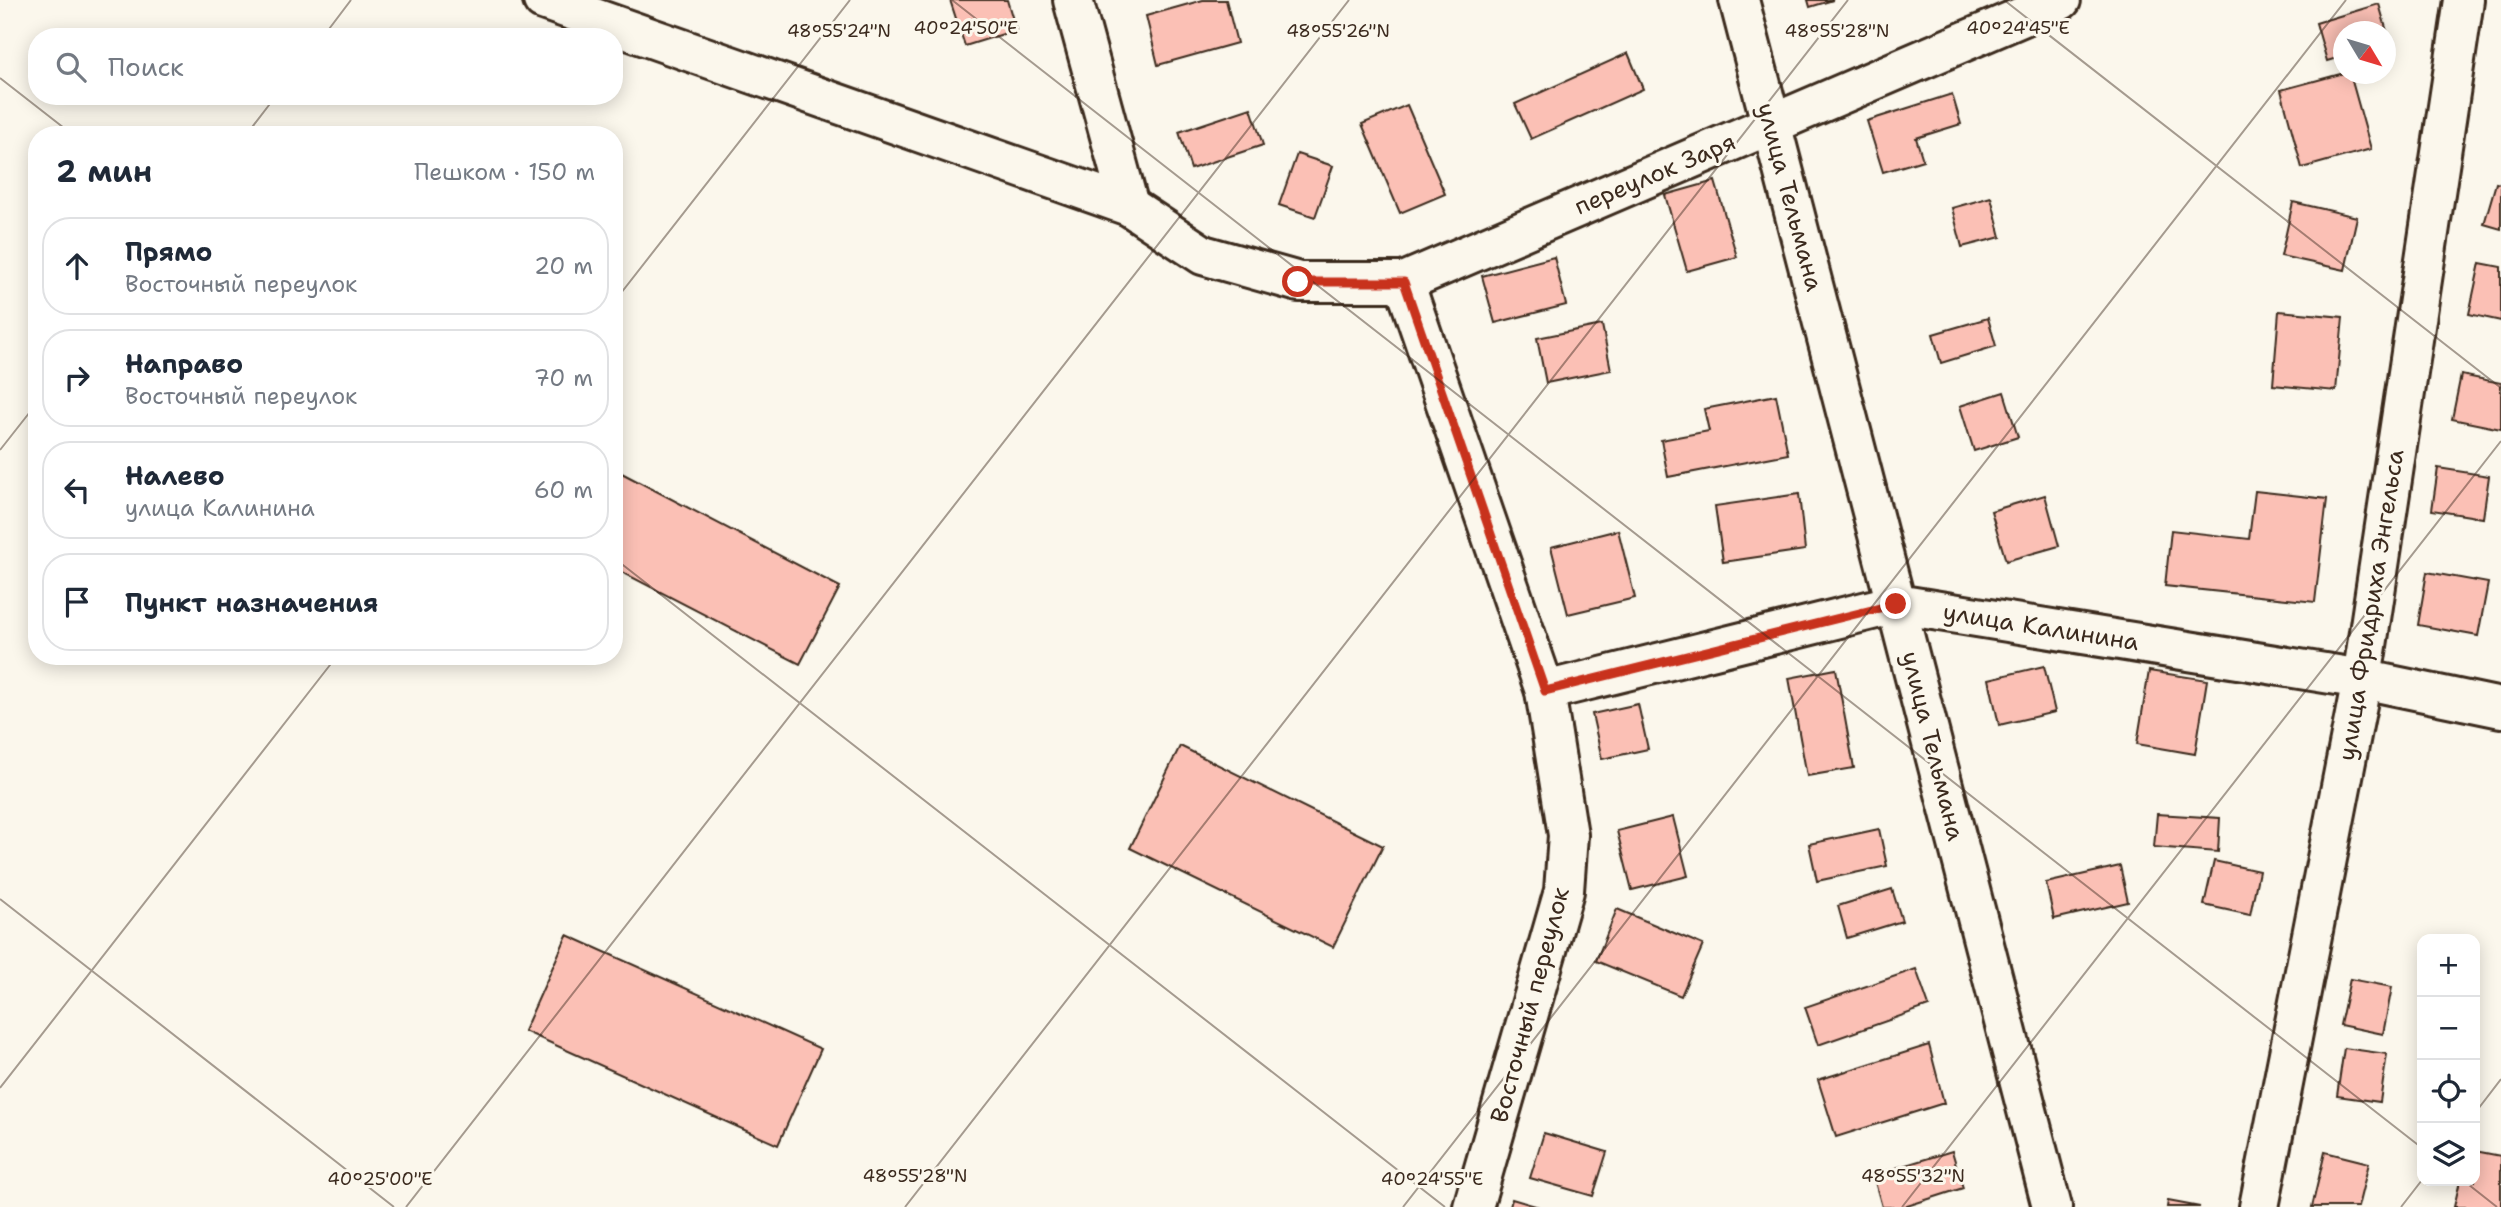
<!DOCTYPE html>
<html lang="ru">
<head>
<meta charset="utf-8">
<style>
  body { margin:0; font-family:"Shantell Sans",sans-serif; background:#f2f2f3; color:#1f2937 }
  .controls { position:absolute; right:21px; bottom:21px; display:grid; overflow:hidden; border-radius:14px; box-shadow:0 4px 18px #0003 }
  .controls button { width:63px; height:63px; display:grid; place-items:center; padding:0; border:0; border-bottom:2px solid #e0e1e3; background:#fff; color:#1f2937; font:35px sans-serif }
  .compass { position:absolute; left:2333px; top:21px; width:63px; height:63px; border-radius:50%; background:#fff; box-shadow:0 4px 18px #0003; rotate:128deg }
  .stop { position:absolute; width:21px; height:21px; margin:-16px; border:5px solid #c8321e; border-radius:50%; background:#fff }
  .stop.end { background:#c8321e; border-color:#fff; box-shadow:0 2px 7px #0008 }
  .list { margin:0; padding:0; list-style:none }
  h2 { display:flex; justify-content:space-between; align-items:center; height:91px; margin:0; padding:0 28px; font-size:30px }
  h2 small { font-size:23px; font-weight:400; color:#747a83 }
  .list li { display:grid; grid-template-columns:46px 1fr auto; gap:21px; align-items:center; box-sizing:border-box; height:98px; margin:0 14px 14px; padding:0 14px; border:2px solid #e0e1e3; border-radius:28px }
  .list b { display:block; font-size:26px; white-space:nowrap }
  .list p { margin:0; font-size:23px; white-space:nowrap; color:#747a83 }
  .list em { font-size:23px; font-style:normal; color:#747a83 }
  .icon { flex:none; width:38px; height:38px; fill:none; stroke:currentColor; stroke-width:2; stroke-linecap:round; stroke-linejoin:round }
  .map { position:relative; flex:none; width:2501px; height:1207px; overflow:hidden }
  .search { position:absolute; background:#fff; box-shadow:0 4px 18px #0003; left:28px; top:28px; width:595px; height:77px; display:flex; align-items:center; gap:18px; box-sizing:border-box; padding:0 24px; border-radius:28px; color:#747a83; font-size:26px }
  .panel { position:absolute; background:#fff; box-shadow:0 4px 18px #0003; left:28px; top:126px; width:595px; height:539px; border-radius:28px }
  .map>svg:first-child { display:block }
  .building { fill:#fbc0b5; stroke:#3b2a1e; stroke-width:2 }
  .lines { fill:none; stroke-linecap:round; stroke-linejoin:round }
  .minor-casing { stroke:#3b2a1e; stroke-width:44 }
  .tertiary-casing { stroke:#3b2a1e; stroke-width:44 }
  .minor { stroke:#fbf7ec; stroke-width:38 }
  .tertiary { stroke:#fbf7ec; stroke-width:38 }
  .route { stroke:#c8321e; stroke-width:9 }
  .ticks { fill:none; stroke:#3b2a1e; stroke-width:2; stroke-opacity:0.45 }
  .labels { text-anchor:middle; stroke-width:6; stroke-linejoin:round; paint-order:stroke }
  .street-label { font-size:24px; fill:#3b2a1e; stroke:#fbf7ec }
  .ticks-label { font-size:18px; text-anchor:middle; fill:#3b2a1e; stroke:#fbf7ec; stroke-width:6; stroke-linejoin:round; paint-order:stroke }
</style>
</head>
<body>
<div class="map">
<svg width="2501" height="1207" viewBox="0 0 2501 1207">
  <rect width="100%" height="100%" fill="#fbf7ec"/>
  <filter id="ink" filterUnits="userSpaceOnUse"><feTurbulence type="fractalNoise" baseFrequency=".0143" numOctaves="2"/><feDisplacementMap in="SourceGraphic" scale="14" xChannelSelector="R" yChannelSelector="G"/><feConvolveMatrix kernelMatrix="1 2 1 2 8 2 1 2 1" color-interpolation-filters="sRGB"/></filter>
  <g filter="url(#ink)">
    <!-- building -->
    <g class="building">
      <path d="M950 0H1007L1016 30 965 46Z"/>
      <path d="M1203 0H1226L1237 43 1158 65 1146 16Z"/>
      <path d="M1808 0H1833L1810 7Z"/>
      <path d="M2379 4 2390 42 2386 43V32H2344V56L2327 61 2316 23Z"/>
      <path d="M1628 53 1643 89 1531 139 1515 104Z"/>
      <path d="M2344 73 2350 74 2371 149 2302 168 2281 90Z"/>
      <path d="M1952 94 1961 124 1916 138 1923 160 1883 172 1867 121Z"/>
      <path d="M1407 105 1445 194 1400 213 1362 124Z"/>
      <path d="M1251 108 1263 145 1191 169 1179 132Z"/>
      <path d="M1297 154 1333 166 1315 217 1279 205Z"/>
      <path d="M1715 181 1737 257 1687 271 1665 195Z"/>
      <path d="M2496 183 2501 184V229L2484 224Z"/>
      <path d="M1991 197 2001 237 1962 247 1952 208Z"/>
      <path d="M2293 202 2357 217 2345 270 2281 256Z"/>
      <path d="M1554 257 1566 305 1495 323 1482 276Z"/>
      <path d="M2480 263 2501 267V321L2469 314Z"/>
      <path d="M2279 311 2343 317 2336 391 2273 385Z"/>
      <path d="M1988 318 1996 346 1941 363 1933 334Z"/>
      <path d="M1602 325 1611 370 1546 383 1537 338Z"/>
      <path d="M2461 375 2501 383V429L2452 419Z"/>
      <path d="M2004 392 2018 437 1974 451 1960 406Z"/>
      <path d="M1776 395 1788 454 1668 477 1661 440 1709 431 1704 409Z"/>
      <path d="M2438 468 2489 476 2483 518 2432 510Z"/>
      <path d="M614 469 840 587 800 664 614 568Z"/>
      <path d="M2255 491 2327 499 2315 602 2165 586 2171 530 2249 539Z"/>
      <path d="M1799 494 1805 550 1723 562 1715 506Z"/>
      <path d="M2045 495 2059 546 2006 561 1991 511Z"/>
      <path d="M1618 530 1635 598 1568 614 1551 547Z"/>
      <path d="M2427 572 2488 583 2478 636 2418 625Z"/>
      <path d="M2044 666 2055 712 1999 725 1989 679Z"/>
      <path d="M1836 669 1854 768 1807 776 1789 678Z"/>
      <path d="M2149 671 2207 680 2195 754 2137 744Z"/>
      <path d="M1638 704 1648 749 1602 759 1592 714Z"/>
      <path d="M1180 746 1383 846 1333 947 1130 848Z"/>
      <path d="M2157 814 2220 818 2218 852 2154 847Z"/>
      <path d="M1673 817 1688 876 1632 890 1617 831Z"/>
      <path d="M1879 829 1887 866 1817 881 1809 844Z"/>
      <path d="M2214 861 2259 871 2250 915 2204 905Z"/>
      <path d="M2120 866 2128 902 2054 919 2046 883Z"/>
      <path d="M1892 889 1902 921 1847 938 1838 906Z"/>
      <path d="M1617 909 1703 945 1681 996 1596 961Z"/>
      <path d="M567 935 821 1049 778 1145 524 1031Z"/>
      <path d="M1916 969 1929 1006 1818 1045 1805 1007Z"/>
      <path d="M2350 979 2392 987 2383 1034 2340 1025Z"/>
      <path d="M1929 1045 1944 1103 1836 1137 1818 1080Z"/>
      <path d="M2344 1048 2387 1054 2380 1102 2337 1096Z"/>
      <path d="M1544 1133 1607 1152 1593 1196 1530 1178Z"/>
      <path d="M1952 1151 1963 1188 1904 1207H1882L1873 1175Z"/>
      <path d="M2475 1151 2501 1156V1207H2454L2460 1181H2475Z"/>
      <path d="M2325 1152 2369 1163 2358 1207H2312Z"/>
      <path d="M1512 1199 1539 1207H1510Z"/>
      <path d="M2168 1201 2200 1207H2167Z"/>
    </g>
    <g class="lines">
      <!-- minor casing -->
      <g class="minor-casing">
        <g id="minor">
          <path d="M543 0 1129 206 1203 255 1299 282H1404L2061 0"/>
          <path d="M1073 0 1129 206"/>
          <path d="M1404 282 1545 691 1568 835 1564 891 1473 1207"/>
          <path d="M1545 691 1896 604 2052 1207"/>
          <path d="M2259 1207 2362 679 2464 0"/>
        </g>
      </g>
      <!-- tertiary casing -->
      <g class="tertiary-casing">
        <path id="tertiary" d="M1739 0 1896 604 2362 679 2501 708"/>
      </g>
      <!-- minor -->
      <use href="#minor" class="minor"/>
      <!-- tertiary -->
      <use href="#tertiary" class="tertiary"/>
    </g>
  </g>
  <g class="lines" filter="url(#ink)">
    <!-- route -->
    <path class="route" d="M1298 282H1404L1545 691 1896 604"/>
  </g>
  <!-- ticks -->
  <path class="ticks" d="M952 0 2422 1148M2004 0 2501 388M323 37 351 0M0 78 73 135M246 135 276 96M614 302 850 0M0 450 37 403M614 558 1445 1207M0 899 394 1207M0 1088 337 656M2475 1113 2501 1079M2464 1181 2497 1207M406 1207 1349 0M905 1207 1848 0M1403 1207 2346 0M1902 1207 2501 441M2401 1207 2422 1180"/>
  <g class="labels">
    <!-- street labels -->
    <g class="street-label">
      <text transform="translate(1655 174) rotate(-23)" y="8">переулок Заря</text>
      <text transform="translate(1790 197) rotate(75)" y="8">улица Тельмана</text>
      <text transform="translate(2371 605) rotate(-81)" y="8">улица Фридриха Энгельса</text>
      <text transform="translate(2041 627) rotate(9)" y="8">улица Калинина</text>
      <text transform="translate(1933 746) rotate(76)" y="8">улица Тельмана</text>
      <text transform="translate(1530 1005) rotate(-75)" y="8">Восточный переулок</text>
    </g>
  </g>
  <g class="ticks-label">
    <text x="966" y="34">40°24'50"E</text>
    <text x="2018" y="34">40°24'45"E</text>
    <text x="839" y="37">48°55'24"N</text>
    <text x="1338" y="37">48°55'26"N</text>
    <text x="1837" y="37">48°55'28"N</text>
    <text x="915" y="1182">48°55'28"N</text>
    <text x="1913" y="1182">48°55'32"N</text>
    <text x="380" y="1185">40°25'00"E</text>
    <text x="1432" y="1185">40°24'55"E</text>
  </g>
</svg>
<div class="controls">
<button>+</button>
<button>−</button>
<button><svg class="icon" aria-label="locate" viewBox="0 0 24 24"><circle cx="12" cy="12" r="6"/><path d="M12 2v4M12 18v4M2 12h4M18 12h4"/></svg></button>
<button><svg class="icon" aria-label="layers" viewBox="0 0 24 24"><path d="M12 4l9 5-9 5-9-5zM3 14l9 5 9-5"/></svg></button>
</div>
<svg class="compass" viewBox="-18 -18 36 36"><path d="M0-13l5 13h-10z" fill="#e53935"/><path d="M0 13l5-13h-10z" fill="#747a83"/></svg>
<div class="stop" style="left:1298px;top:282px"></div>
<div class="stop end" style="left:1896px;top:604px"></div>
<div class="search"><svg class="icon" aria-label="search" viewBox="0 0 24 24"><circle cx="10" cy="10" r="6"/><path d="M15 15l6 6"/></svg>Поиск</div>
<section class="panel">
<h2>2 мин<small>Пешком · 150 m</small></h2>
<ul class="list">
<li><svg class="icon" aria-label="ahead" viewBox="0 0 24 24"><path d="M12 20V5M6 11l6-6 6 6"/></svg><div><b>Прямо</b><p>Восточный переулок</p></div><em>20 m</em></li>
<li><svg class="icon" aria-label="right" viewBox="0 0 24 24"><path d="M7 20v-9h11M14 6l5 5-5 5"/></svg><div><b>Направо</b><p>Восточный переулок</p></div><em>70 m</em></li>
<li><svg class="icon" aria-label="left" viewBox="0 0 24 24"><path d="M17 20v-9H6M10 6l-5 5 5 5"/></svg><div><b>Налево</b><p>улица Калинина</p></div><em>60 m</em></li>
<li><svg class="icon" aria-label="arrive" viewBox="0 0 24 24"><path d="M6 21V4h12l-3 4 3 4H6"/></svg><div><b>Пункт назначения</b></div></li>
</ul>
</section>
</div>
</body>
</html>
